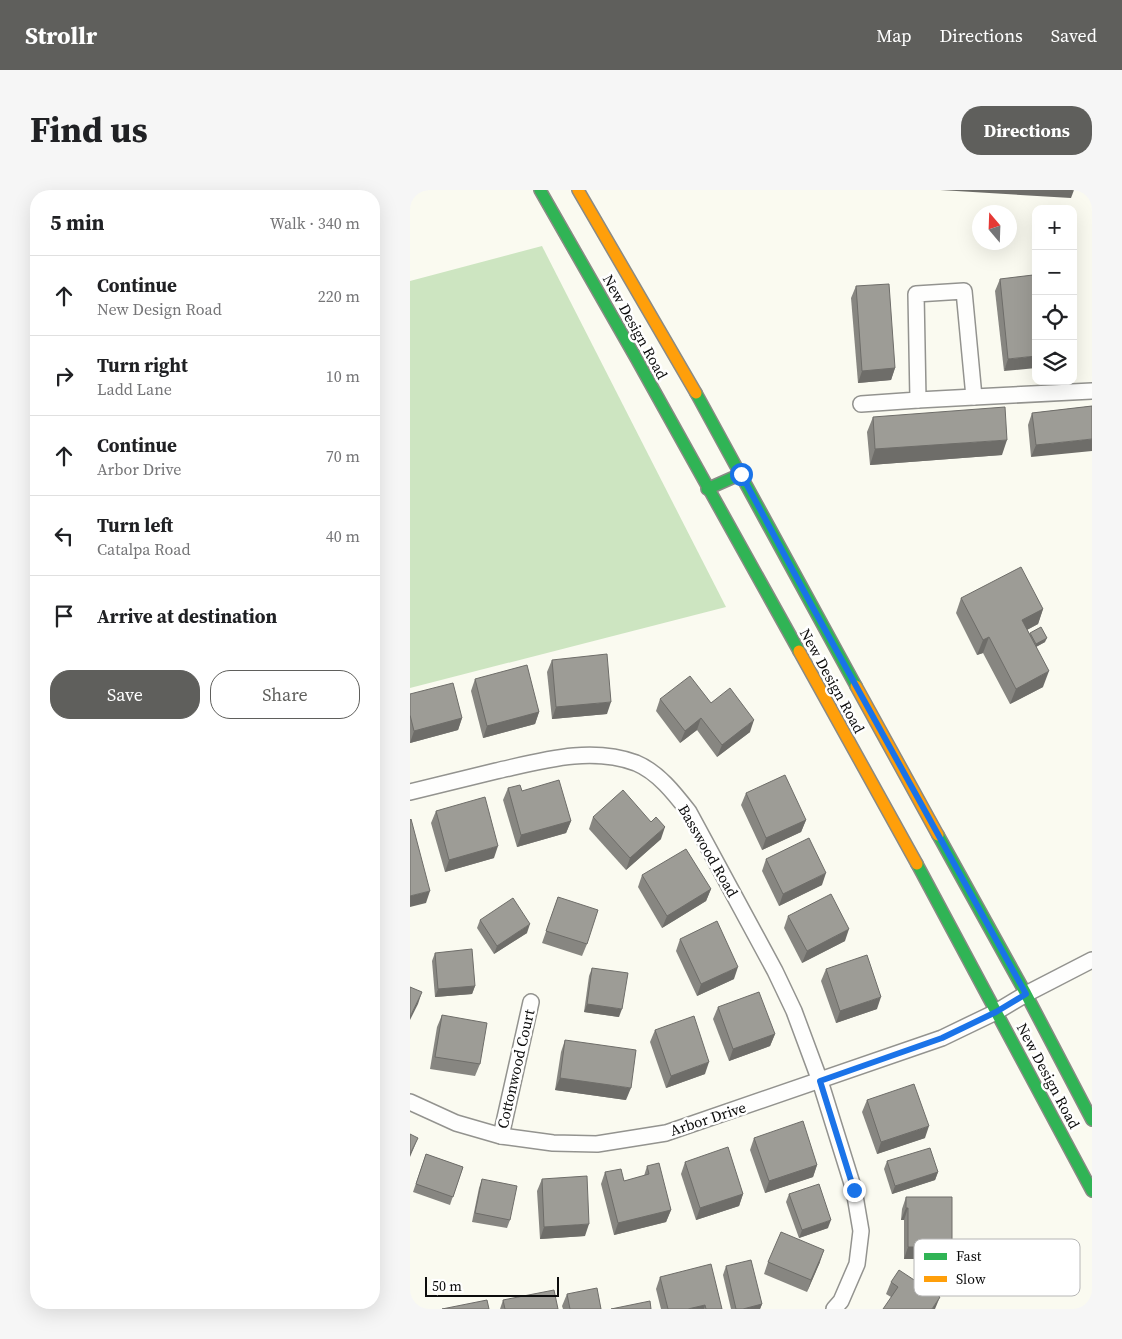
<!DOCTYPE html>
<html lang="en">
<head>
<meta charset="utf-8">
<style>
  body { margin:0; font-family:"Source Serif 4",serif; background:#f6f6f6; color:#202124 }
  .controls { position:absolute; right:15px; top:15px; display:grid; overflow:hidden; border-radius:10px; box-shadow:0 5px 20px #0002 }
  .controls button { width:45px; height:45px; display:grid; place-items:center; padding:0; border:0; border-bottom:1px solid #e0e0e0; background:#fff; color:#202124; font:25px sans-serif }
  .compass { position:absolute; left:562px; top:15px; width:45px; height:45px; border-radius:50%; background:#fff; box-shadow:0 5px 20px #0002; rotate:341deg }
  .scale { position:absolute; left:15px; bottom:12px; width:134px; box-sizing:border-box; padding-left:5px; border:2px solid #0c0c0c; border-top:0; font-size:14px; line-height:18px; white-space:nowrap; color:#0c0c0c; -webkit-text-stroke:4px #fff; paint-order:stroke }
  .stop { position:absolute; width:15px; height:15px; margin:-11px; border:4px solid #1a73e8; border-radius:50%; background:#fff }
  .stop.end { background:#1a73e8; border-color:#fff; box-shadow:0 1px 5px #0008 }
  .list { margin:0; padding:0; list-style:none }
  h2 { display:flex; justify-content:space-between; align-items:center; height:65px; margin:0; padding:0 20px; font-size:21px }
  h2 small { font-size:16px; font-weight:400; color:#757577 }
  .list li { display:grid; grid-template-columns:32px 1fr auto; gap:15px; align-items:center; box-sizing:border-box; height:80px; padding:0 20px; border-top:1px solid #e0e0e0 }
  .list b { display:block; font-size:19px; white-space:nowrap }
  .list p { margin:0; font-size:16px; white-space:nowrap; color:#757577 }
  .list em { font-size:16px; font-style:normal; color:#757577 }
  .actions { display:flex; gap:10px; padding:15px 20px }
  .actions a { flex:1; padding:11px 0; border:1px solid #5f5f5c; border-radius:20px; text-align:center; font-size:18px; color:#5f5f5c }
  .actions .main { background:#5f5f5c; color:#fff }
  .icon { flex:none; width:28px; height:28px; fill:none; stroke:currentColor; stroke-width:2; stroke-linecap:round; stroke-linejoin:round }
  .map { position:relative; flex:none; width:682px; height:1119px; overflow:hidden; border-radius:20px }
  header { display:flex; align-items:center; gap:30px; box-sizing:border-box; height:70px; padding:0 25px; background:#5f5f5c; color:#fff }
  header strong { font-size:24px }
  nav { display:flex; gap:28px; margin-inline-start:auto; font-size:18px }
  .intro { display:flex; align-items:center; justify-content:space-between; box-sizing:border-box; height:120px; padding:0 30px }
  h1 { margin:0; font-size:35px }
  .button { padding:12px 22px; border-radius:20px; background:#5f5f5c; color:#fff; font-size:18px; font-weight:700 }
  main { display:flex; gap:30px; padding:0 30px }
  aside { flex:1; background:#fff; border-radius:20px; box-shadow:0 5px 20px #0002 }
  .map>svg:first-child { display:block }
  .forest { fill:#cde5c1 }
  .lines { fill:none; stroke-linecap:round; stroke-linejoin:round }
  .street-casing { stroke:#93938f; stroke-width:18 }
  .fast-casing { stroke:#8a8a85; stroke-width:14 }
  .slow-casing { stroke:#8a8a85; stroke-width:14 }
  .street { stroke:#fefefd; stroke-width:15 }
  .fast { stroke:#30b455; stroke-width:11 }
  .slow { stroke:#ff9f0a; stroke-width:11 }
  .wall { fill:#878681 }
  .shaded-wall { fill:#6e6d69 }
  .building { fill:#9d9c96; stroke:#6e6d69 }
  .route { stroke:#1a73e8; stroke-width:6 }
  .labels { text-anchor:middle; stroke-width:5; stroke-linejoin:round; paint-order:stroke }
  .street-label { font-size:15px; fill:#0c0c0c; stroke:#fff }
  .key { fill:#fff; stroke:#b6b6b6; stroke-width:1 }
  .key-label { font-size:14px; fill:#0c0c0c }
</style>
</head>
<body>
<header>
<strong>Strollr</strong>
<nav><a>Map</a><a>Directions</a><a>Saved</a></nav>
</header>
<div class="intro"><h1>Find us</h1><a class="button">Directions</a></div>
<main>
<aside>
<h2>5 min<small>Walk · 340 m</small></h2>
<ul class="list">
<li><svg class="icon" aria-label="ahead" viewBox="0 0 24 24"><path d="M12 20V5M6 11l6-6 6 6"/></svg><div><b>Continue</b><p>New Design Road</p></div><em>220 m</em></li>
<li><svg class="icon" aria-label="right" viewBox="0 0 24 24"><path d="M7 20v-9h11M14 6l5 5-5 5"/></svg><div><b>Turn right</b><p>Ladd Lane</p></div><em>10 m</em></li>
<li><svg class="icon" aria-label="ahead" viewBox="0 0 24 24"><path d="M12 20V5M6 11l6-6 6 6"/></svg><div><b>Continue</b><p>Arbor Drive</p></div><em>70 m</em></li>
<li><svg class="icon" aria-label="left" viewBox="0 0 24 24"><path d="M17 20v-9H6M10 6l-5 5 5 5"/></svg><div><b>Turn left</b><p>Catalpa Road</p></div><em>40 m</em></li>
<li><svg class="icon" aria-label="arrive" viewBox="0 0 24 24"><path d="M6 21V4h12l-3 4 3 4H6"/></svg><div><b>Arrive at destination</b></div></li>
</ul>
<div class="actions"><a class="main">Save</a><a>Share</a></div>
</aside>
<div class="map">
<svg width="682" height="1119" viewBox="0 0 682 1119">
  <rect width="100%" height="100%" fill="#fafaf0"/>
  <!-- forest -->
  <path class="forest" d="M132 56 316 417 0 498V91Z"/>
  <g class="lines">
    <!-- street casing -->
    <g class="street-casing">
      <g id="street">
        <path d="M508 210 564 207"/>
        <path d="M451 214 508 210 506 104 554 101 564 207 682 201"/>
        <path d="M0 602C29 595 57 588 86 581 131 571 180 556 226 573 248 582 265 604 279 622L365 781 384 821 410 891 444 1000 451 1041 447 1074 431 1111 424 1119"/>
        <path d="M0 912 46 933 91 946 143 953 187 954 256 943 532 848 586 822 616 804 682 770"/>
        <path d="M91 946 121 812"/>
      </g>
    </g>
    <!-- fast casing -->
    <g class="fast-casing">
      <g id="fast">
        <path d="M130 0 226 168 389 461"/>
        <path d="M286 203 446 496"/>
        <path d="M297 299 331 284"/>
        <path d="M528 645 616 804 682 930"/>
        <path d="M507 674 682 1001"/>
      </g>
    </g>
    <!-- slow casing -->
    <g class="slow-casing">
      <g id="slow">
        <path d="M168 0 286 203"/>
        <path d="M389 461 507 674"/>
        <path d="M446 496 528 645"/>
      </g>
    </g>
    <!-- street -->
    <use href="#street" class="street"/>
    <!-- fast -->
    <use href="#fast" class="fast"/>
    <!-- slow -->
    <use href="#slow" class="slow"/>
  </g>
  <!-- wall -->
  <g class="wall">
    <path d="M590 89 626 111 594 181 585 101Z"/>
    <path d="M446 96 485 178 481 190 448 193 441 108Z"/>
    <path d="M682 216 621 267 618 235 622 223Z"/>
    <path d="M463 227 592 265 460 275 457 242Z"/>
    <path d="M551 408 633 419 628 434 617 440 620 444 635 452 626 457 633 497 600 514 573 463 567 465 546 423Z"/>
    <path d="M142 470 197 524 142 529 137 482Z"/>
    <path d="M65 489 129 522 125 534 73 548 61 501Z"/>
    <path d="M0 504 52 528 48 540 0 553Z"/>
    <path d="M250 509 301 513 340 542 307 567 287 540 270 553 246 521Z"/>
    <path d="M98 598 112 601 161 631 156 643 107 657 93 610Z"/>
    <path d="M336 603 396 630 391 642 352 660 331 615Z"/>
    <path d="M26 621 84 668 35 682 21 633Z"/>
    <path d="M183 627 241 632 251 649 216 680 179 639Z"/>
    <path d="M356 669 412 695 369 716 352 681Z"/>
    <path d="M232 685 301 699 296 711 252 738 228 697Z"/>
    <path d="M148 707 177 754 172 766 132 753Z"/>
    <path d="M378 726 435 751 392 773 374 738Z"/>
    <path d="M70 730 117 743 84 764 67 738Z"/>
    <path d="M270 749 324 789 287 806 266 761Z"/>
    <path d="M25 763 65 796 62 804 25 807 22 771Z"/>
    <path d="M182 778 209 827 174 822 179 786Z"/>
    <path d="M416 779 467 819 426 833 411 791Z"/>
    <path d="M308 817 365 844 360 856 319 871 303 829Z"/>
    <path d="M32 825 70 874 65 886 20 879 27 837Z"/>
    <path d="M245 840 295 884 256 898 240 852Z"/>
    <path d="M155 850 216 910 145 900 151 862Z"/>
    <path d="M457 910 515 948 467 964 452 922Z"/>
    <path d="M344 948 407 975 403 987 355 1003 340 960Z"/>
    <path d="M16 964 53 977 40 1015 3 1002Z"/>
    <path d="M477 971 528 982 525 990 482 1004 474 979Z"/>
    <path d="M275 972 333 1004 329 1016 286 1030 271 984Z"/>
    <path d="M237 976 261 1020 256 1032 204 1045 191 994 195 982 214 991 234 986Z"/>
    <path d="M72 989 100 1030 97 1038 62 1032 69 998Z"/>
    <path d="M132 989 175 1046 130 1049 127 1001Z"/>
    <path d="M379 1004 418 1038 389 1048 376 1012Z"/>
    <path d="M496 1007 542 1057 538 1069H494V1030H491L492 1019Z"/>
    <path d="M358 1072H410L397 1102 354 1084Z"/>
    <path d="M316 1076 352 1114 350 1119H321L313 1085Z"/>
    <path d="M250 1087 312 1119H251L246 1099Z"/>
    <path d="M481 1092 530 1107H481L476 1104Z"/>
    <path d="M157 1104 191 1119H153L152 1116Z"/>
    <path d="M93 1110 148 1119H90Z"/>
  </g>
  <!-- shaded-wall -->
  <g class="shaded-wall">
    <path d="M530 0H664L661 8Z"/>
    <path d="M626 166V178L594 181 598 169Z"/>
    <path d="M485 178 481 190 448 193 452 181Z"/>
    <path d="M682 249V261L621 267 626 255Z"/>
    <path d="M597 250 592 265 460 275 465 259Z"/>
    <path d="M633 419 628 434 607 445 612 430Z"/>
    <path d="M579 447 573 463 567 465 573 450Z"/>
    <path d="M637 448 635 452 624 458 626 454Z"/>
    <path d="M639 481 633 497 600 514 606 499Z"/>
    <path d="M201 512 197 524 142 529 146 517Z"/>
    <path d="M129 522 125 534 73 548 77 536Z"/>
    <path d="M52 528 48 540 0 553 4 541Z"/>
    <path d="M291 528 287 540 270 553 275 541Z"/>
    <path d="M344 530 340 542 307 567 312 555Z"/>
    <path d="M396 630 391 642 352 660 356 648Z"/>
    <path d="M161 631 156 643 107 657 111 645Z"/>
    <path d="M255 637 251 649 216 680 220 668Z"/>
    <path d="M88 656 84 668 35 682 39 670Z"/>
    <path d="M416 683 412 695 369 716 373 704Z"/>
    <path d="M301 699 296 711 252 738 257 726Z"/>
    <path d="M20 701 16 713 0 717V706Z"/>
    <path d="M120 734 117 743 84 764 87 756Z"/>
    <path d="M439 739 435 751 392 773 397 761Z"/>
    <path d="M328 777 324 789 287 806 291 794Z"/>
    <path d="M65 796 62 804 25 807 28 799Z"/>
    <path d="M12 802 8 814 0 830V827Z"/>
    <path d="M471 807 467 819 426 833 430 821Z"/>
    <path d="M177 814 212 819 209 827 174 822Z"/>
    <path d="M365 844 360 856 319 871 323 859Z"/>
    <path d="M299 872 295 884 256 898 261 886Z"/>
    <path d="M150 888 221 898 216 910 145 900Z"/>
    <path d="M519 936 515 948 467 964 471 952Z"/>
    <path d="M8 948 3 960 0 967V964Z"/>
    <path d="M407 975 403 987 355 1003 359 991Z"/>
    <path d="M528 982 525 990 482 1004 485 996Z"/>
    <path d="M333 1004 329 1016 286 1030 290 1018Z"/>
    <path d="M496 1018H498L494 1030H491Z"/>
    <path d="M261 1020 256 1032 204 1045 208 1033Z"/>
    <path d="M421 1030 418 1038 389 1048 392 1040Z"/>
    <path d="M179 1034 175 1046 130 1049 134 1037Z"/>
    <path d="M498 1057H542L538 1069H494Z"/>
    <path d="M414 1060 410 1072 397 1102 401 1090Z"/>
    <path d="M530 1107 525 1119H522Z"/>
    <path d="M352 1114 350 1119H333Z"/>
    <path d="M295 1115 294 1119H278Z"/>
  </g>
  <!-- building -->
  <g class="building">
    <path d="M623 85 626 111V166L598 169 590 89Z"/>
    <path d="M479 94 485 178 452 181 446 96Z"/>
    <path d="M682 216V249L626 255 622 223Z"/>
    <path d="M595 217 597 250 465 259 463 227Z"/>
    <path d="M611 377 633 419 612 430 639 481 606 499 579 447 573 450 551 408Z"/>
    <path d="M631 437 637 448 626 454 620 443Z"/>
    <path d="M197 464 201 512 146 517 142 470Z"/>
    <path d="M117 475 129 522 77 536 65 489Z"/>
    <path d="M280 486 301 513 320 498 344 530 312 555 291 528 275 541 250 509Z"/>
    <path d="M43 493 52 528 4 541 0 525V504Z"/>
    <path d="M375 585 396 630 356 648 336 603Z"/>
    <path d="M149 590 161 631 111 645 98 598 110 595 112 601Z"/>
    <path d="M213 600 241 632 246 627 255 637 220 668 183 627Z"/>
    <path d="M75 607 88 656 39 670 26 621Z"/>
    <path d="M1 629 20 701 0 706V630Z"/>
    <path d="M399 648 416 683 373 704 356 669Z"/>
    <path d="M276 659 301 699 257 726 232 685Z"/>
    <path d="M421 704 439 739 397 761 378 726Z"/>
    <path d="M148 707 188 720 177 754 136 741Z"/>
    <path d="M103 708 120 734 87 756 70 730Z"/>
    <path d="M307 731 328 777 291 794 270 749Z"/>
    <path d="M62 759 65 796 28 799 25 763Z"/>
    <path d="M457 765 471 807 430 821 416 779Z"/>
    <path d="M182 778 218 783 212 819 177 814Z"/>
    <path d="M0 797 12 802 0 827Z"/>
    <path d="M349 802 365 844 323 859 308 817Z"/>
    <path d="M32 825 77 833 70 874 25 867Z"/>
    <path d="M284 826 299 872 261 886 245 840Z"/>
    <path d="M155 850 226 860 221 898 150 888Z"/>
    <path d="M504 894 519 936 471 952 457 910Z"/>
    <path d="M393 931 407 975 359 991 344 948Z"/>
    <path d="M0 944 8 948 0 964Z"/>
    <path d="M318 957 333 1004 290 1018 275 972Z"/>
    <path d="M520 958 528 982 485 996 477 971Z"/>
    <path d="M16 964 53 977 43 1007 6 994Z"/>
    <path d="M249 973 261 1020 208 1033 195 982 211 979 214 991 239 984 237 976Z"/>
    <path d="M177 986 179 1034 134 1037 132 989Z"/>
    <path d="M72 989 107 996 100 1030 65 1023Z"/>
    <path d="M409 994 421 1030 392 1040 379 1004Z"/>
    <path d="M496 1007H542V1057H498V1018H496Z"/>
    <path d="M371 1042 414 1060 401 1090 358 1072Z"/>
    <path d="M341 1070 352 1114 333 1119H326L316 1076Z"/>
    <path d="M301 1074 312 1119H296L295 1115 278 1119H258L250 1087Z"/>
    <path d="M489 1080 530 1107 522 1119H473L488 1097 481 1092Z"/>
    <path d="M187 1098 191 1119H160L157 1104Z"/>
    <path d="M144 1100 148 1119H95L93 1110Z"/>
    <path d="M77 1110 79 1119H32Z"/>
    <path d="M240 1111 241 1119H201Z"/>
  </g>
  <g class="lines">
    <!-- route -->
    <path class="route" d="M331 284 402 416 616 804 586 822 532 848 410 891 444 1000"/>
  </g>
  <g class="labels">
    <!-- street labels -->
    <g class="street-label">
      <text transform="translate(225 137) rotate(61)" y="5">New Design Road</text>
      <text transform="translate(422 491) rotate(61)" y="5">New Design Road</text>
      <text transform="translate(298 661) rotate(60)" y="5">Basswood Road</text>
      <text transform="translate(106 879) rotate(-77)" y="5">Cottonwood Court</text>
      <text transform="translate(638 886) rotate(62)" y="5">New Design Road</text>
      <text transform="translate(298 929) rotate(-18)" y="5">Arbor Drive</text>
    </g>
  </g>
  <!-- legend -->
  <rect x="504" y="1049" width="166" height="57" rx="8" class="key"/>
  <rect x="514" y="1063" width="23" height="7" fill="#30b455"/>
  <rect x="514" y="1086" width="23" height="6" fill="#ff9f0a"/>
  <g class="key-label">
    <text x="546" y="1071">Fast</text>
    <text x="546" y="1094">Slow</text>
  </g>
</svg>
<div class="controls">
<button>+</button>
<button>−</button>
<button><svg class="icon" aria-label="locate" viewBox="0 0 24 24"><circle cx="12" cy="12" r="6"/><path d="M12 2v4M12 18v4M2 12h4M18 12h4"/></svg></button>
<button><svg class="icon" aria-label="layers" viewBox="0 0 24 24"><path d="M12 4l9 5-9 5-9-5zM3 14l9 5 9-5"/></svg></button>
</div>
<svg class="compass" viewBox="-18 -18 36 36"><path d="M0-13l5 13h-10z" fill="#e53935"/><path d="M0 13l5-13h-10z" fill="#757577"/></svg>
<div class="scale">50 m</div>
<div class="stop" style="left:331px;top:284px"></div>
<div class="stop end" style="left:444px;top:1000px"></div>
</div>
</main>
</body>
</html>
